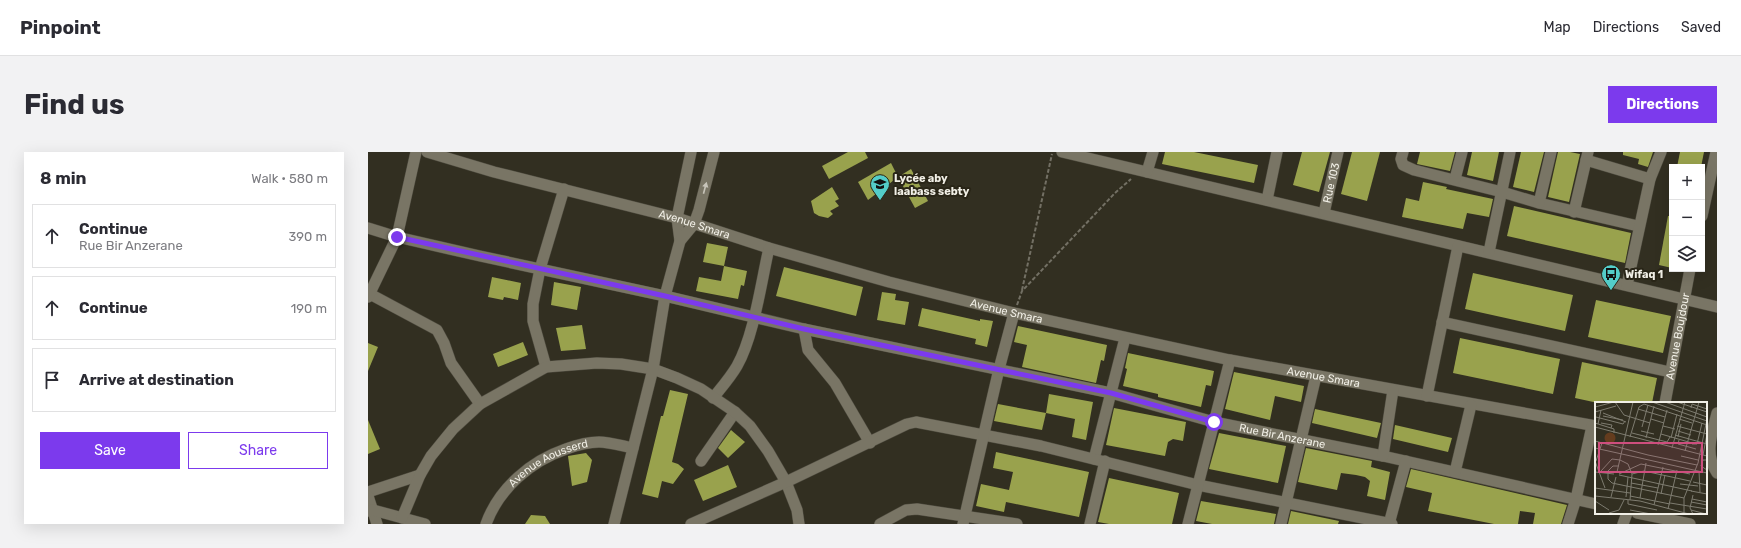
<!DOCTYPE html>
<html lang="en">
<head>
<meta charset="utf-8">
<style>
  body { margin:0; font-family:Rubik,sans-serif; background:#f2f2f3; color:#2b2b33 }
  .controls { position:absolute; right:12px; top:12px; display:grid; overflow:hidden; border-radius:0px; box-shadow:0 4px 16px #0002 }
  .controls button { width:36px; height:36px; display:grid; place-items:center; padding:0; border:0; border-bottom:1px solid #e1e1e2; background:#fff; color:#2b2b33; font:20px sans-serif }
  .stop { position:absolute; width:12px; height:12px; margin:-9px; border:3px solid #7c3aed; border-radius:50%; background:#fff }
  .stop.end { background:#7c3aed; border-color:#fff; box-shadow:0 1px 4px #0008 }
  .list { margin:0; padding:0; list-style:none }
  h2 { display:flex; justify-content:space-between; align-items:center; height:52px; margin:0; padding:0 16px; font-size:17px }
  h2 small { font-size:13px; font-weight:400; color:#7c7c81 }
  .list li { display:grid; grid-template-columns:26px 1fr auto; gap:12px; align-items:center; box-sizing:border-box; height:64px; margin:0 8px 8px; padding:0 8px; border:1px solid #e1e1e2; border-radius:0px }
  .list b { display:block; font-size:15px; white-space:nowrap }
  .list p { margin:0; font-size:13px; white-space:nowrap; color:#7c7c81 }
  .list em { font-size:13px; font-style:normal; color:#7c7c81 }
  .actions { display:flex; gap:8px; padding:12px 16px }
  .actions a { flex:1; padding:9px 0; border:1px solid #7c3aed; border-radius:0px; text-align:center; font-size:14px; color:#7c3aed }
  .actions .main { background:#7c3aed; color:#fff }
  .icon { flex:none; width:22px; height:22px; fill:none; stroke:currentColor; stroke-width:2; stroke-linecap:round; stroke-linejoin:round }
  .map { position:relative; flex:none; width:1349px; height:372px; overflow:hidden; border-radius:0px }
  header { display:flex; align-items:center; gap:24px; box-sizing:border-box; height:56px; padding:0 20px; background:#fff; border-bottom:1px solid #e1e1e2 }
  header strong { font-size:19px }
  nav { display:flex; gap:22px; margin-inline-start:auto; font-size:14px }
  .intro { display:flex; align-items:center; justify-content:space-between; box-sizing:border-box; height:96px; padding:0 24px }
  h1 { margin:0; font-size:28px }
  .button { padding:10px 18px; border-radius:0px; background:#7c3aed; color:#fff; font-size:14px; font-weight:700 }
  main { display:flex; gap:24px; padding:0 24px }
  aside { flex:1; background:#fff; border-radius:0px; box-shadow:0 4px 16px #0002 }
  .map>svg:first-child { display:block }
  .building { fill:#99a24d }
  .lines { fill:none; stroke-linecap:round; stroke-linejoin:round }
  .street-casing { stroke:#4e4b3f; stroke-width:12 }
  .path { stroke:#737064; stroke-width:2; stroke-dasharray:4 2; stroke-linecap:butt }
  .street { stroke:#797565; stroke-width:11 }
  .oneway { fill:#c7c4b9 }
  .route { stroke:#7c3aed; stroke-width:5 }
  .labels { text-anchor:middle; stroke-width:4; stroke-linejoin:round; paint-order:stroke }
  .poi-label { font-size:11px; font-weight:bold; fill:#f1efe6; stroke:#292517; text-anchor:start }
  .street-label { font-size:11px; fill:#f1efe6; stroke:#292517 }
  .inset-road { fill:none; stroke:#7e7c70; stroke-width:1 }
  .view { fill:#ce4e7e; fill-opacity:0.15; stroke:#ce4e7e; stroke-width:2 }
  .inset-edge { fill:none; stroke:#f1efe6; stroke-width:2 }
</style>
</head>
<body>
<header>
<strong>Pinpoint</strong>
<nav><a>Map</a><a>Directions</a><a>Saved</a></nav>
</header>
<div class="intro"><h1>Find us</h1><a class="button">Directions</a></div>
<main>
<aside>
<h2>8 min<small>Walk · 580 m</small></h2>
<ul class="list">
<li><svg class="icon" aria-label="ahead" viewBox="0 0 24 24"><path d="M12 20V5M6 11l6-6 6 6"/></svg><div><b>Continue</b><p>Rue Bir Anzerane</p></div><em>390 m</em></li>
<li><svg class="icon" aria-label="ahead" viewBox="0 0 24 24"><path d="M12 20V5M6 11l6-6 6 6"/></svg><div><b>Continue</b></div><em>190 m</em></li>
<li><svg class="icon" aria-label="arrive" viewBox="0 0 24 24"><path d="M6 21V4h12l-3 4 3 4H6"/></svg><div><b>Arrive at destination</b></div></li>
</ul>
<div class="actions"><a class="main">Save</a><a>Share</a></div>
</aside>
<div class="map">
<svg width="1349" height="372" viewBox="0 0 1349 372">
  <rect width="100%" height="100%" fill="#322f21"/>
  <!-- building -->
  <g class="building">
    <path d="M480 0H497L500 6 461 27 454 14Z"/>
    <path d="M797 0H826L890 13 886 31 794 12Z"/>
    <path d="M934 0H962L951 40 925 33Z"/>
    <path d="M984 0H1012L999 49 973 42Z"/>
    <path d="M1052 0H1087L1082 19 1049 12Z"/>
    <path d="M1104 0H1131L1125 29 1099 23Z"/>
    <path d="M1153 0H1176L1166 40 1145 35Z"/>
    <path d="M1190 0H1202L1212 2 1201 50 1180 45Z"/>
    <path d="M1255 0H1285L1280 15 1270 12 1271 7 1255 3Z"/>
    <path d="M1312 0H1336L1333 15H1309Z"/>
    <path d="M523 11 530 25 500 48 490 30Z"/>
    <path d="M543 17 560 49 547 56 530 25Z"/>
    <path d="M1055 30 1079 35 1078 37 1125 47 1121 65 1099 61 1095 77 1034 65 1038 46 1051 49Z"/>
    <path d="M464 35 471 47 467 49 471 54 462 59 465 62 460 66 451 64 446 61 443 49Z"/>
    <path d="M1146 54 1263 81 1257 111 1139 84Z"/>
    <path d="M1300 64H1304V116L1291 113Z"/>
    <path d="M339 91 360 95 356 114 335 110Z"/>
    <path d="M356 114 379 119 376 134 373 133 370 147 328 139 331 125 353 129Z"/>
    <path d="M416 115 495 135 488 164 408 144Z"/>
    <path d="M1105 121 1205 143 1197 179 1097 157Z"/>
    <path d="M124 125 153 131 150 148 136 145 135 148 120 145Z"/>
    <path d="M186 130 213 135 209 158 183 153Z"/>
    <path d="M514 140 528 142 527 148 541 150 537 173 509 168Z"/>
    <path d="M1228 148 1303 164 1295 201 1220 185Z"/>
    <path d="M554 156 612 169V167L625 169 619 195 607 192 608 187 550 174Z"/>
    <path d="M214 173 218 197 193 199 188 176Z"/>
    <path d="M650 174 739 193 736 209 733 208 728 231 654 215 659 193 646 190Z"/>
    <path d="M1092 186 1192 207 1185 242 1085 221Z"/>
    <path d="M155 190 160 203 130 215 125 202Z"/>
    <path d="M0 191 10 195 0 219Z"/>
    <path d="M760 201 846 219 843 234 838 233 833 255 790 245V242L755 234 759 217 757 216Z"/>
    <path d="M1214 210 1289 226 1284 251H1230L1207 246Z"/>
    <path d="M866 220 936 234 933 250 907 244 902 268 857 257Z"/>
    <path d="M302 238 320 242 304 310 310 312 316 317 305 332 294 329 290 346 274 342 293 264H295Z"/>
    <path d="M681 242 725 250 718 288 704 285 707 267 678 261Z"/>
    <path d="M630 252 678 261 674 278 626 269Z"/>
    <path d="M746 256 818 270 815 289 805 287 800 290 797 304 738 293Z"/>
    <path d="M947 257 1013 271 1009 286 944 271Z"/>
    <path d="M0 268 12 297 0 302Z"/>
    <path d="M1027 273 1084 286 1080 300 1025 287Z"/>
    <path d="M363 278 377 290 360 306 350 296Z"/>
    <path d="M851 281 918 294 910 331 841 317Z"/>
    <path d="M938 296 1004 309 1003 315 1022 320 1017 348 999 344 1002 329 997 325 988 323 973 321 969 338 930 330Z"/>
    <path d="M628 300 721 320 711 365 638 350 636 360 608 354 613 332 641 338 645 320 625 316Z"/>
    <path d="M218 301 224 308 219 330 204 334 200 304Z"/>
    <path d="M360 313 369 335 335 349 326 328Z"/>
    <path d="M1043 317 1199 353 1193 372H1165L1167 361 1152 359 1150 372H1126L1060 359 1064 341 1038 335Z"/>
    <path d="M741 326 811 341 804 372H741L730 370Z"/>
    <path d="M833 349 908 362 906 372H844L828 369Z"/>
    <path d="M923 359 971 369 970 372H920Z"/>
    <path d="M163 363 177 364 182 372H157Z"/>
  </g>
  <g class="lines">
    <!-- street casing -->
    <g class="street-casing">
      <g id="street">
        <path id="s1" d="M59 0 126 20 309 66 401 96 521 130 646 161 862 208 1228 274"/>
        <path d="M694 0 1349 155"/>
        <path d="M1035 0 1033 7 1035 13 1046 18 1134 40 1171 51 1270 74"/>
        <path d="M1218 8 1282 27 1293 0"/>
        <path d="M779 20 785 0"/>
        <path d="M1087 27 1094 0"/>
        <path d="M899 48 909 0"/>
        <path d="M1171 51 1183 0"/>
        <path d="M1206 60 1220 0"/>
        <path id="s2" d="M956 61 970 0"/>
        <path d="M1334 64 1348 0"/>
        <path id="s3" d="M0 76 29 85 112 104 297 144 436 177 743 241 846 270 1015 304 1228 352"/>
        <path d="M312 89 309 66 323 0"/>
        <path d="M1121 100 1142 0"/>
        <path d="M1259 133 1282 27"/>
        <path d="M2 142 69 178 76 191 83 211 112 252"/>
        <path d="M0 145 29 85 48 0"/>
        <path d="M1074 170 1302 220"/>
        <path d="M436 177 440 198 467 231 502 291"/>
        <path d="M178 215 165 169V152L172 117 196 37"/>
        <path d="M1059 244 1090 94"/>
        <path d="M345 246C353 236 362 226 369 214 386 184 393 131 401 96"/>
        <path id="s4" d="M1297 251 1322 117"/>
        <path d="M1349 261C1344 281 1336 302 1349 321"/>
        <path d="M1015 304 1025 238"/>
        <path d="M726 307 757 186"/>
        <path d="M333 309 367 260"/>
        <path d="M1087 320 1103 253"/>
        <path d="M0 340 52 323"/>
        <path d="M0 344 9 372"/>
        <path d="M0 359 5 358 57 372"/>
        <path d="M1269 361 1322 372"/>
        <path d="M34 366 52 323 63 304 85 277 112 252 178 215 229 211 253 212 285 217 309 226 333 237 367 260 382 274 400 299 418 330 429 358 431 372"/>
        <path id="s5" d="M118 372C131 336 163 309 198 297 209 293 220 290 231 290 242 290 254 294 265 296"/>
        <path d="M246 372 285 217 297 144 312 89 326 72 331 58 346 0"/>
        <path d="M323 372 418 330 539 272 548 270 673 294 830 333 1024 372"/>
        <path d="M512 372 538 358 549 357 649 372"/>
        <path d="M595 372 631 217 646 161"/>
        <path d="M722 372 737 309"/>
        <path d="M820 372 862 208"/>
        <path d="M913 372 948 224"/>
        <path d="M1021 372 1038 309"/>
        <path d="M1200 372 1208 347 1224 274"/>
        <path d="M1255 372 1259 361"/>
      </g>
    </g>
    <!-- path -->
    <g class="path">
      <path d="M654 138 684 2"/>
      <path d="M649 153 654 139 747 41 763 27"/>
    </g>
    <!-- street -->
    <use href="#street" class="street"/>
  </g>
  <!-- one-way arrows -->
  <defs><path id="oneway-solid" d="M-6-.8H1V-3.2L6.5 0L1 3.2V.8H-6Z"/></defs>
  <use class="oneway" href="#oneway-solid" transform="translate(337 36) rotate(-75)"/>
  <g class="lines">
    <!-- route -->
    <path class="route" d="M29 85 297 144 436 177 743 241 846 270"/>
  </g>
  <!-- icons -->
  <defs>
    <g id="school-pin" transform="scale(1)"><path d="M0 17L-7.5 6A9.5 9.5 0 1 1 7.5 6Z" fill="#53cdc9" stroke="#292517"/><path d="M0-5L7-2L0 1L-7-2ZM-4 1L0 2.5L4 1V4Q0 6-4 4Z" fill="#111"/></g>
    <g id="bus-pin" transform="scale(1)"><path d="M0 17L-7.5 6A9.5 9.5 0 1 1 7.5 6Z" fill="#53cdc9" stroke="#292517"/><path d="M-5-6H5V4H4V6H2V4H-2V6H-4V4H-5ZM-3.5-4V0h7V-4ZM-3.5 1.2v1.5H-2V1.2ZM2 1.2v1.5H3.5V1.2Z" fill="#111"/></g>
  </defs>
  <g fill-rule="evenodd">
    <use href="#school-pin" x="512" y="32"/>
    <use href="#bus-pin" x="1243" y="122"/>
  </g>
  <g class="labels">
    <!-- poi labels -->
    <g class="poi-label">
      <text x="526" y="30">Lycée aby<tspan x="526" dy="13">laabass sebty</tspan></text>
      <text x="1257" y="126">Wifaq 1</text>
    </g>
    <!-- street labels -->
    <g class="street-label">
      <text dy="4" stroke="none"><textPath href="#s2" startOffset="31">Rue 103</textPath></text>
      <text dy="4" stroke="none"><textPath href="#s1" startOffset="277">Avenue Smara</textPath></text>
      <text dy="4" stroke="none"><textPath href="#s1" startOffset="601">Avenue Smara</textPath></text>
      <text dy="4" stroke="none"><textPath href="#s4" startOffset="68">Avenue Boujdour</textPath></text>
      <text dy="4" stroke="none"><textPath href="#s1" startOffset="925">Avenue Smara</textPath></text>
      <text dy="4" stroke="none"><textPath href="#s3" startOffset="938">Rue Bir Anzerane</textPath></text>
      <text dy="4" stroke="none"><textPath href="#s5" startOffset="91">Avenue Aousserd</textPath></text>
    </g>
  </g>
  <!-- overview -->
  <g transform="translate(1227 250)">
    <rect width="112" height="112" fill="#322f21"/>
    <path d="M9.5 36a5.5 5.5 0 1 1 11 0a5.5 5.5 0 1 1-11 0Z" fill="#643c1e"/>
    <path class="inset-road" d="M20 0 29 13 55 21M57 0 112 19M70 0 112 15M82 0 112 10M96 6 97 2 112 7M43 7 70 15M0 10 21 4M8 11 31 20M8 14 28 18M1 15 28 22 30 19M56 17 69 21M84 17 97 21M0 19V5L19 0M0 21 19 27V31M6 21 17 23 16 26M3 22 6 8M68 24 80 27M82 24 112 32M0 25 112 54M47 25 53 3M46 29 59 32M83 29 96 33M37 31 72 40 75 35M66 32 97 41M80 33 112 42M35 35 44 5 49 2 112 23M83 35 86 22M51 36 59 4M76 36 82 12M84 38 83 42 101 47M0 39 53 53 102 63M97 42H102L107 21M63 43 72 8M0 46 112 71M77 46 90 0M90 49 104 0M108 53 112 32M86 54 103 58M112 58H108L106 64 112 68M0 59 10 86M1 59 7 41M24 64H18L13 69V77L17 81 89 96M6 69 17 57 25 58 33 62 37 72 35 98M104 69 105 90M0 70 19 72M22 70 38 0M24 72 46 62 95 72M37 72 49 69 95 79M24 73 97 89M98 80 112 83M36 81 63 86M85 82 103 84M0 86 35 91M96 89 112 92M66 92 70 73M98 93 95 106 98 112M0 94 45 99 94 112M35 94 75 102M16 95 21 75M31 95 33 75M45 96 51 61M97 97 112 100M33 98V102L62 108M0 99 14 108M96 100 112 103M75 101 112 107M59 103 68 65M73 107 82 68M35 108 56 112M96 108 111 112M14 111 24 108 29 98M89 111V96L103 61 112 17"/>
    <path class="view" d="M4 41H107V70H4Z"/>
    <rect width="112" height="112" class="inset-edge"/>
  </g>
</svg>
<div class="controls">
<button>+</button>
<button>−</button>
<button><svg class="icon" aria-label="layers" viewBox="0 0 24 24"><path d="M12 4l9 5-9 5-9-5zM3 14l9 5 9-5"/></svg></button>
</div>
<div class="stop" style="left:846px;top:270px"></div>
<div class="stop end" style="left:29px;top:85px"></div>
</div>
</main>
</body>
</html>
